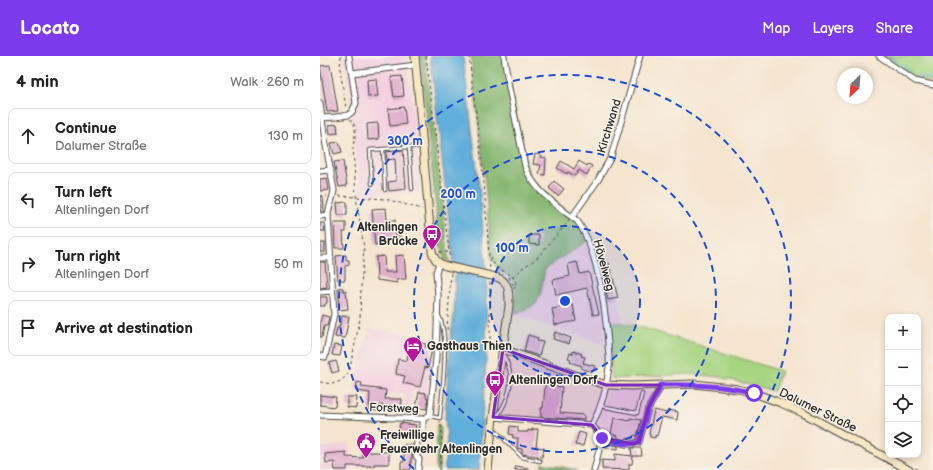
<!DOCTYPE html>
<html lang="en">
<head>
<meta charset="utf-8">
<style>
  body { margin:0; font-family:"Balsamiq Sans",sans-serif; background:#f2f2f2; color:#222 }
  .controls { position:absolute; right:12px; bottom:12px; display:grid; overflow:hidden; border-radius:8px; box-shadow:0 2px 6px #0003 }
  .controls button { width:36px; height:36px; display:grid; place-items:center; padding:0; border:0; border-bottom:1px solid #e0e0e0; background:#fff; color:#222; font:20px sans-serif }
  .compass { position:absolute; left:517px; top:12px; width:36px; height:36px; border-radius:50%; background:#fff; box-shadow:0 2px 6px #0003; rotate:205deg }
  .stop { position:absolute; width:12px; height:12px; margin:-9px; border:3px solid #7c3aed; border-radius:50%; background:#fff }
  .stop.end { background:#7c3aed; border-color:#fff; box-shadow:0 1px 4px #0008 }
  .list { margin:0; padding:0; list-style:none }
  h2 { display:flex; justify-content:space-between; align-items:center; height:52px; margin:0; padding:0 16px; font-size:17px }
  h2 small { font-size:13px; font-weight:400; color:#767676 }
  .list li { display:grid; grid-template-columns:26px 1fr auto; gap:12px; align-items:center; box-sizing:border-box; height:56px; margin:0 8px 8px; padding:0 8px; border:1px solid #e0e0e0; border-radius:8px }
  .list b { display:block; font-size:15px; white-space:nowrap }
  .list p { margin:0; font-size:13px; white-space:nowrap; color:#767676 }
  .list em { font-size:13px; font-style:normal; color:#767676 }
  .icon { flex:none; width:22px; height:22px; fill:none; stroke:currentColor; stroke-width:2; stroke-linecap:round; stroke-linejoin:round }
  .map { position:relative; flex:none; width:613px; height:414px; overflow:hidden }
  header { display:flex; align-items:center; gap:24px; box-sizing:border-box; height:56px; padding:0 20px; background:#7c3aed; color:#fff }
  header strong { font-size:19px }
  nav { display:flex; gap:22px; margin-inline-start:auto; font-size:14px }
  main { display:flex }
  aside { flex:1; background:#fff }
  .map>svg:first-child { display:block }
  .built { fill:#f3cfe0 }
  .green { fill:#a7d481; stroke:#698056 }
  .forest { fill:#85b66f; stroke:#58704d }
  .water { fill:#61aeda; stroke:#466c82 }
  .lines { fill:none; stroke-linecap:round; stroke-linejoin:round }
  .stream { stroke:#61aeda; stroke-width:1.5 }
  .building { fill:#dfafcc }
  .lane-casing { stroke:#494744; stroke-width:4.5 }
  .street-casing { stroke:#494744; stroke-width:7 }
  .secondary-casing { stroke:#494744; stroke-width:9 }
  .path { stroke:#494744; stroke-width:1; stroke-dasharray:3 3; stroke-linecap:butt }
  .lane { stroke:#fff; stroke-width:2.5 }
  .street { stroke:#fff; stroke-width:5 }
  .secondary { stroke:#f7e8c3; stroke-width:7 }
  .secondary-bridge-casing { stroke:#494744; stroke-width:9; stroke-linecap:butt }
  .secondary-bridge { stroke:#f7e8c3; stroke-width:7 }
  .route { stroke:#7c3aed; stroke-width:5 }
  .marked { fill:#7b2cbf; fill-opacity:0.2; stroke:#7b2cbf; stroke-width:3; stroke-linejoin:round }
  .ring { fill:none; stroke:#1d4ed8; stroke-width:2; stroke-dasharray:7 5 }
  .labels { text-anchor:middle; stroke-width:3; stroke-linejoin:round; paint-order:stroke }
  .street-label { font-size:12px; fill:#2b2b2b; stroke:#f7f3e8 }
  .poi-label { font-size:12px; font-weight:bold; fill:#2b2b2b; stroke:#f7f3e8; text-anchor:start }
  .centre { fill:#1d4ed8; stroke:#f7f3e8; stroke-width:2 }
  .ring-label { font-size:12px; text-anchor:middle; font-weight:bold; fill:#1d4ed8; stroke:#f7f3e8; stroke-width:3; stroke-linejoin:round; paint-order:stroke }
</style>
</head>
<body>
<header>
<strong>Locato</strong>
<nav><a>Map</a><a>Layers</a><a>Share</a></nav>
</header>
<main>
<aside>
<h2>4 min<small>Walk · 260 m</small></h2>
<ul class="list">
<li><svg class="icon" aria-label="ahead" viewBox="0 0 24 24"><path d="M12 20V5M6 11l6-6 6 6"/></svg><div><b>Continue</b><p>Dalumer Straße</p></div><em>130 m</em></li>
<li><svg class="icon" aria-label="left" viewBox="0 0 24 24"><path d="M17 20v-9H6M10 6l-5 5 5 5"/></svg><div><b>Turn left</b><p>Altenlingen Dorf</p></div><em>80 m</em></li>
<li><svg class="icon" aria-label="right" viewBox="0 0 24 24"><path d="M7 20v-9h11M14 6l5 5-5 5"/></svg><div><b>Turn right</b><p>Altenlingen Dorf</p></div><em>50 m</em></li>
<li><svg class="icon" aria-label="arrive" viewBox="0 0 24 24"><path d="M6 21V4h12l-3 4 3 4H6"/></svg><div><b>Arrive at destination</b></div></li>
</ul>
</aside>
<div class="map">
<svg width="613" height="414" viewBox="0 0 613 414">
  <rect width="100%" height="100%" fill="#f7f3e8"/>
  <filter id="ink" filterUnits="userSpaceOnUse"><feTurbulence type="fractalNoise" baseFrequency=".025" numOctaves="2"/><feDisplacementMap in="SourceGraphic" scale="8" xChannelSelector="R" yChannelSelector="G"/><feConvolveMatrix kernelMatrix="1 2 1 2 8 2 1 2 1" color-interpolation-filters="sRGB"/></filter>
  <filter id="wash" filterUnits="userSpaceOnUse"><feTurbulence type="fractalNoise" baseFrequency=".012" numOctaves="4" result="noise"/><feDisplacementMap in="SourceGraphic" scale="16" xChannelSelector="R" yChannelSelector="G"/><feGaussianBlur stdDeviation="0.9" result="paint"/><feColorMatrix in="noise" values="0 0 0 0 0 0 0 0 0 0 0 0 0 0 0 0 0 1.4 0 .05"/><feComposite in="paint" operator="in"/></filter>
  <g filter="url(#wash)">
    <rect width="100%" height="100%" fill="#f5e5cf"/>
    <!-- built -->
    <g class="built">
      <path d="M23 0H87L97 85 100 136 40 139 29 28Z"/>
      <path d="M267 185 272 202 291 203 297 232 303 267H289L284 272 286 289 195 259 216 248 221 236 225 213Z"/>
      <path d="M49 272 111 283 113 292 107 336 92 334 90 358 84 359 85 339 68 337 67 340 34 335Z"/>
      <path d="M292 334 334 335 327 349 318 382 314 386 285 380 278 372 287 337Z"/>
      <path d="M29 388 32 414H0V392Z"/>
    </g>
    <!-- green -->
    <g class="green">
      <path d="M562 0H613V27C593 25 578 11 562 0Z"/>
      <path d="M289 267H303L324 272 461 315 454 335 400 321 367 318 292 323Z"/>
    </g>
    <!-- forest -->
    <g class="forest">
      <path d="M100 0H105L129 205 124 204 122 191 119 190 117 184 116 154Z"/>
      <path d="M151 0H184L209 121 256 165 267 185 225 213 221 236 216 248 195 259C195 240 201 222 178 215L171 200 165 127Z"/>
      <path d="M117 368 121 372 119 414H116Z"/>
      <path d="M222 407 257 414H222Z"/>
    </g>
    <!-- water -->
    <path class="water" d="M110 0H143L160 138 167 224 166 305 159 414H124L127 382 125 363 130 285 134 258 135 218Z"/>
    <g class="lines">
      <!-- stream -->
      <g class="stream">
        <path d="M568 0 591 16"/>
        <path d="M597 19 603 22 613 23"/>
      </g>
    </g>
    <g id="blocks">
      <!-- building -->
      <g class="building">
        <path d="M10 9 18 55 7 56 0 10Z"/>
        <path d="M82 20 84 40 74 41 71 21Z"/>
        <path d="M56 23 58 40 48 41 47 24Z"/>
        <path d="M84 51 86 68 70 70 68 53Z"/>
        <path d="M58 67 59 83 48 84 47 68Z"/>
        <path d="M17 68 18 77 10 78 9 69Z"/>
        <path d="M19 86 22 96 14 98 11 87Z"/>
        <path d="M83 94 86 133 69 135 68 126 76 125 75 103 67 104 66 96Z"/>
        <path d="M215 98 221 99V101L226 102 225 119 219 118 221 109 213 108Z"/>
        <path d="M23 105 27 130 19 131 14 106Z"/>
        <path d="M241 105 254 113 259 105 267 110 268 108 272 110 267 119 259 114 255 120 248 116 247 118 237 112Z"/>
        <path d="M7 122 9 134 0 135V123Z"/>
        <path d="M234 125 244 133 238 140 229 132Z"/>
        <path d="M0 140H3L4 155H0Z"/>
        <path d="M27 146V159H18L17 147Z"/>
        <path d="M66 152 67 164H75V179L80 178V183L75 184 76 188 55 189 52 153Z"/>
        <path d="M0 167H4L5 175H0Z"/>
        <path d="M14 167H26V176H23L24 192H15Z"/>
        <path d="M209 179H219V189L209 188Z"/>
        <rect x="0" y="187" width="5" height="9"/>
        <path d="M26 199V204H29V209L25 210V224H18L16 200Z"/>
        <path d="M84 199 86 223H77V227L57 224 56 201 64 200 65 216H76L75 200Z"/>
        <path d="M0 206H5L7 231 0 232Z"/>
        <path d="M257 206 260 218 269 216 279 258 273 259 267 232 236 239 233 224 250 220 248 208Z"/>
        <path d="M289 207 298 242 288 244 280 209Z"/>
        <path d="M18 232H23V235H26L28 253 19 254Z"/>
        <path d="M0 241H7V247L5 248V250H0Z"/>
        <path d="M253 249 256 265 235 269 232 253Z"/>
        <path d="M2 259 9 261 7 270H4L2 281H0V267Z"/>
        <path d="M22 260 29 261 25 282 15 281 17 272H19Z"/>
        <path d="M235 276 251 282 249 288 233 283Z"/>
        <path d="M208 279 218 282 217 285 223 286 219 300 204 295Z"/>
        <path d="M100 287 106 288 105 291 112 293 108 312 105 311 100 331 83 327 85 320 76 318 78 303 87 305 88 298 91 299 93 290 99 291Z"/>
        <path d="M14 289 22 290 20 300 12 299Z"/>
        <path d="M253 295 262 298 261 300 265 301 263 307 275 310 273 316 262 313V310L250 306 251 303 248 302 250 297 253 298Z"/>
        <path d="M16 305 19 315 12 317 9 307Z"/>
        <path d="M226 321 236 322V330L242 331 240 357 264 359V364L221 361V352H223Z"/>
        <path d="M37 326 42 327 41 331 66 334 65 343H82L81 356 70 355V350L59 349 58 355 49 354 50 337 36 335Z"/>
        <path d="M99 336 106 337V341L108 342 107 353 96 351Z"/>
        <path d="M0 339 16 341 15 351 0 349Z"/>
        <path d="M27 341H37L36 352 27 351Z"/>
        <path d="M334 354 347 357 348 354 358 356 357 364 342 361 337 380 335 379V382L330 381V378H329Z"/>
        <path d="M294 362 310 365V362L321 364 317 380 314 379 313 383 306 382V384L298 382V380L291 378Z"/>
        <path d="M80 367 96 369 95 375H93V382L79 380Z"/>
        <path d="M190 370 198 371V376H208V374L212 375V373H218L216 391 224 392 222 401 202 398V393L197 392 198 382H193V379L189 378Z"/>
        <path d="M259 376 266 378 263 390 255 389Z"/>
        <path d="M287 387 298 390V393L286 392Z"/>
        <path d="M84 389H93L92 402H91V414H81V406H84Z"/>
        <path d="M311 392H321L322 400H313L312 408H309V414L282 413V404L295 405V398L312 400Z"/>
        <path d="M26 396V401L43 402V396H69V408H54V410H27V414H15L14 406 6 407 5 398Z"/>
        <path d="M196 410 208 412V414H195Z"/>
      </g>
    </g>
  </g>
  <g filter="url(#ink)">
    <use href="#blocks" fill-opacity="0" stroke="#494744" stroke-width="1"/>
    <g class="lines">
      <!-- lane casing -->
      <g class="lane-casing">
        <g id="lane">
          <path d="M89 91 92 133"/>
          <path d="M63 93 65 134"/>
          <path d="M52 128 50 94 103 90"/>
          <path d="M281 350 317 357 322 338"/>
          <path d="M110 360 120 362C122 335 130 283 119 260"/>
          <path d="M177 361C190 342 196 321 184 300"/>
          <path d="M174 374 176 375 202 401 220 405"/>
        </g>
      </g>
      <!-- street casing -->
      <g class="street-casing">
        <g id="street">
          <path d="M559 0 595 25 613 29"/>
          <path d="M32 17 96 9"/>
          <path d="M0 47 4 78 14 134C13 143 9 150 8 159L14 258 5 301 0 300"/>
          <path d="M2 62 16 61 28 59 32 56 36 47 29 0"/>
          <path d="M0 115 11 114"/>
          <path d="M0 160 8 159"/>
          <path d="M252 161 278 124 291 101 320 0"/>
          <path d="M0 202H11"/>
          <path d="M0 236 12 235"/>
          <path d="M0 359 103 363 110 359 116 302 118 239 116 216 119 207"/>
          <path d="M173 361 272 369C281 352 287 331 289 311 290 303 288 295 288 287 285 252 278 195 258 166 255 162 248 159 244 155 226 141 213 131 205 110L189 32 184 0"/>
          <path d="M272 369 282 382 306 388H313L319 386 328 353 339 334 340 329"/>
          <path d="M98 414 99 403 96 400 97 386 103 372V363"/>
          <path d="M274 414 282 382"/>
        </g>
      </g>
      <!-- secondary casing -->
      <g class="secondary-casing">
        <g id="secondary">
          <path d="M95 0 112 195C114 203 117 207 126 210"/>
          <path d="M183 293 258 320 286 329 311 330 375 328 418 333 434 337 461 347 483 357 589 414"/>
          <path d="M168 414 173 361 189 250C189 237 190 225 176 221"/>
        </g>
      </g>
      <!-- path -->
      <g class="path">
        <path d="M21 0 20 12 26 53"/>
        <path d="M106 0 130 204"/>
        <path d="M149 0 164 126 170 214"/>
        <path d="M0 140H7"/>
        <path d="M19 140 65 143 102 153"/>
        <path d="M119 196H128"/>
        <path d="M170 201C172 205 174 209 178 212 185 217 201 221 194 233"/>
        <path d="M189 221 193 229"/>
        <path d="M193 221 204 211 216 203 249 165"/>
        <path d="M170 226V282L176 297"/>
        <path d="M127 274 131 217"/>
        <path d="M0 326 12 328 21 325 29 317 40 263 41 231 44 192 36 141 33 91 35 80V70L30 63"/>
        <path d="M595 412 599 414"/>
        <path d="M120 414 122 374 120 365"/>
      </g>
      <!-- lane -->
      <use href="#lane" class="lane"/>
      <!-- street -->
      <use href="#street" class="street"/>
      <!-- secondary -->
      <use href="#secondary" class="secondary"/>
      <!-- secondary-bridge casing -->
      <g class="secondary-bridge-casing">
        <path id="secondary-bridge" d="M126 210 176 221"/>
      </g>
      <!-- secondary-bridge -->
      <use href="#secondary-bridge" class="secondary-bridge"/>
    </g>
  </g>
  <g class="lines" filter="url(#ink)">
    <!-- route -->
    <path class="route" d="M282 382C294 385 307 391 319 386L328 353 339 334 340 329C372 328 403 329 434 337"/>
  </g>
  <!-- marked area -->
  <path class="marked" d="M183 293 286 329H340L328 353 319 386 313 388 282 382 272 369 173 361Z"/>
  <!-- distance rings -->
  <circle cx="245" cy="245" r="75" fill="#1d4ed8" fill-opacity=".12"/>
  <g class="ring">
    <circle cx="245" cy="245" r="75"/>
    <circle cx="245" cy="245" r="151"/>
    <path d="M94 413A226 226 0 1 1 396 413"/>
  </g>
  <!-- icons -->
  <defs>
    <g id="bus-pin" transform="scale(1)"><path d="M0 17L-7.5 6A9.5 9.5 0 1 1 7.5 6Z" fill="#b5179e" stroke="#f7f3e8"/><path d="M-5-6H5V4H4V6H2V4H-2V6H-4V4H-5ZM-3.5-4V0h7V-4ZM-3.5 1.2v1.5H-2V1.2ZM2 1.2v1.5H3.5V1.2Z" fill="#fff"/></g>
    <g id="hotel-pin" transform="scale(1)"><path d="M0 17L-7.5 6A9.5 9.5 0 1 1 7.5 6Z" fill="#b5179e" stroke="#f7f3e8"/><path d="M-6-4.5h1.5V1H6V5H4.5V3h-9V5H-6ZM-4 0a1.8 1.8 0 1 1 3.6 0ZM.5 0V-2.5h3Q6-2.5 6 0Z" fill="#fff"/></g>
    <g id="civic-pin" transform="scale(1)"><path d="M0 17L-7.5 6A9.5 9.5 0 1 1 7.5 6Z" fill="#b5179e" stroke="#f7f3e8"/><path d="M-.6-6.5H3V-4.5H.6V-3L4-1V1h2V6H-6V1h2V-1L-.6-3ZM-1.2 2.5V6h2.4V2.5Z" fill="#fff"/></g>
  </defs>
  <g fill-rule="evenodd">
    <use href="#bus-pin" x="112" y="178"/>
    <use href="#hotel-pin" x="93" y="290"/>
    <use href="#bus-pin" x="175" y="324"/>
    <use href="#civic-pin" x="46" y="386"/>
  </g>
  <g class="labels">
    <!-- street labels -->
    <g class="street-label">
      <text transform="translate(289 70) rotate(-73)" y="4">Kirchwand</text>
      <text transform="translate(284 209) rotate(75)" y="4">Hövelweg</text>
      <text transform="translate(74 352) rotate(2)" y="4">Forstweg</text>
      <text transform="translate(498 354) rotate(26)" y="4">Dalumer Straße</text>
    </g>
    <!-- poi labels -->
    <g class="poi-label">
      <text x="98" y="175" text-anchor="end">Altenlingen<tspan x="98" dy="14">Brücke</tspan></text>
      <text x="107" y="294">Gasthaus Thien</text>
      <text x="189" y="328">Altenlingen Dorf</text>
      <text x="60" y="383">Freiwillige<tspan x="60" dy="14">Feuerwehr Altenlingen</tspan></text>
    </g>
  </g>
  <circle cx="245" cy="245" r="6" class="centre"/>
  <g class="ring-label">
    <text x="85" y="89">300 m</text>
    <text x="138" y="142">200 m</text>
    <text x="192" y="196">100 m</text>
  </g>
</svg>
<div class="controls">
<button>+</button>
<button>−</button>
<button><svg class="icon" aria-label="locate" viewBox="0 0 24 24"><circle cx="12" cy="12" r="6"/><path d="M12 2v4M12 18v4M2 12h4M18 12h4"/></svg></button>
<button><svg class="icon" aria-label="layers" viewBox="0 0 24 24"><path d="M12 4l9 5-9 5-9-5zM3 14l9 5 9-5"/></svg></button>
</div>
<svg class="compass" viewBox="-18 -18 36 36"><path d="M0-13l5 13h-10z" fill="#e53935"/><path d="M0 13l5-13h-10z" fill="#767676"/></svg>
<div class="stop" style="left:434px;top:337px"></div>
<div class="stop end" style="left:282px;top:382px"></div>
</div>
</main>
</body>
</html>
